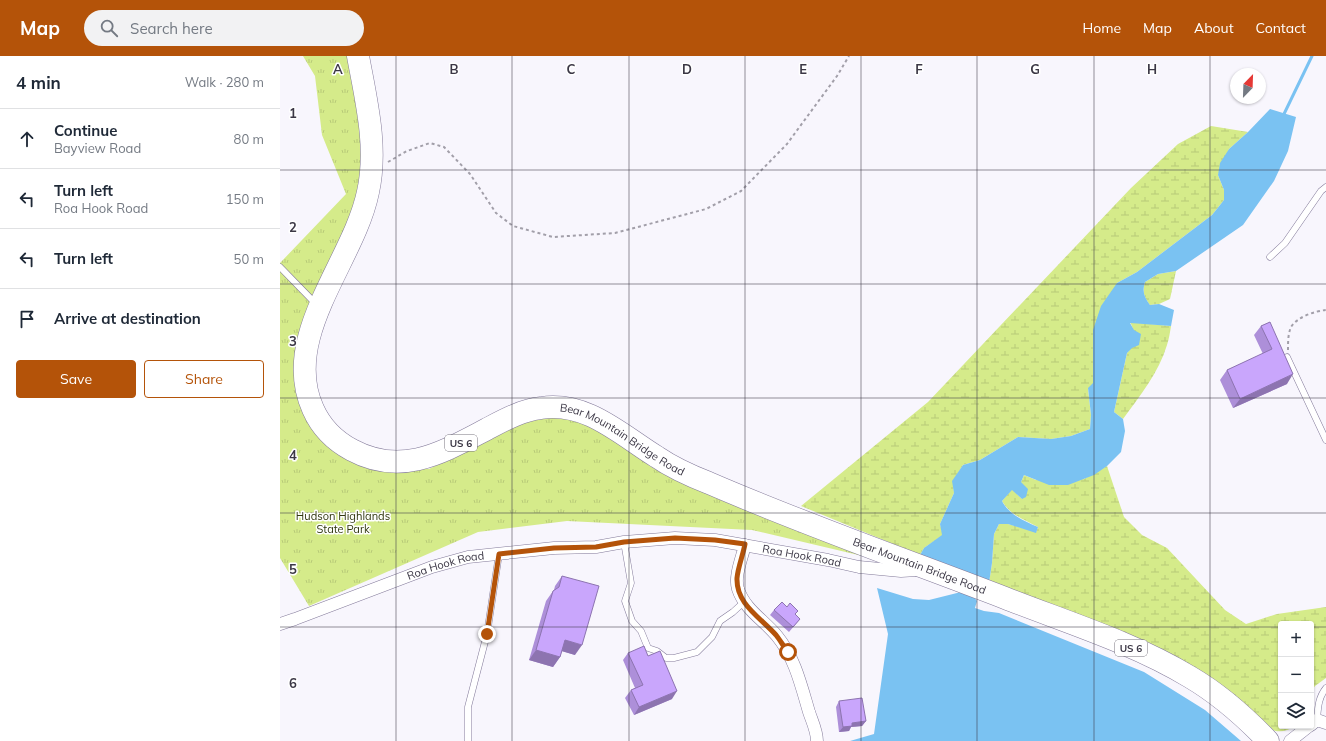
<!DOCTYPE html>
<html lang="en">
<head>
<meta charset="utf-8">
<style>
  body { margin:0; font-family:Mulish,sans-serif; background:#f2f2f3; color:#1f2937 }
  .controls { position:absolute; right:12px; bottom:12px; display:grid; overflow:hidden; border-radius:4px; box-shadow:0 1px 3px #0004 }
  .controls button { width:36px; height:36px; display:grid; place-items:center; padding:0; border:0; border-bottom:1px solid #e0e1e3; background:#fff; color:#1f2937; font:20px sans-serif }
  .compass { position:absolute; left:950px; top:12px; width:36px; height:36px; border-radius:50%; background:#fff; box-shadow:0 1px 3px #0004; rotate:23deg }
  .stop { position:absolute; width:12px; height:12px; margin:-9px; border:3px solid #b45309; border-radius:50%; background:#fff }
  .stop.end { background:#b45309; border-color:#fff; box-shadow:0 1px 4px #0008 }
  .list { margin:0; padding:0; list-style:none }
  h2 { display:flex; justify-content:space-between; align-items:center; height:52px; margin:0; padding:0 16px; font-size:17px }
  h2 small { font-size:13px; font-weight:400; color:#747a83 }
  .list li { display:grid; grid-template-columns:26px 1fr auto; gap:12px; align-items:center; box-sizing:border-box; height:60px; padding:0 16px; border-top:1px solid #e0e1e3 }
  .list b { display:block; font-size:15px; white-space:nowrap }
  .list p { margin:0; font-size:13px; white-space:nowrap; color:#747a83 }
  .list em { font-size:13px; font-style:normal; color:#747a83 }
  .actions { display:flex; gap:8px; padding:12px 16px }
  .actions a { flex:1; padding:9px 0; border:1px solid #b45309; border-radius:4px; text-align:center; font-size:14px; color:#b45309 }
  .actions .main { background:#b45309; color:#fff }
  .icon { flex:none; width:22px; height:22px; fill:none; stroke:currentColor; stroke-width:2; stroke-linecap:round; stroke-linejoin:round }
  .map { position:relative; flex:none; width:1046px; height:685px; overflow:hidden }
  header { display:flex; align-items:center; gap:24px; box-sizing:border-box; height:56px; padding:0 20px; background:#b45309; color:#fff }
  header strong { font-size:19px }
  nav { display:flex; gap:22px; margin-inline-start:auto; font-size:14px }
  .search { width:280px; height:36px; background:#f2f2f3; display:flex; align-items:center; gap:10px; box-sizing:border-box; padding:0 14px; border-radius:22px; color:#747a83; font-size:15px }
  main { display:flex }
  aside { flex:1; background:#fff }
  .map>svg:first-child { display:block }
  .grass { fill:url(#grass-tufts) }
  .wetland { fill:url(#wetland-marsh) }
  .water { fill:#7ac2f2 }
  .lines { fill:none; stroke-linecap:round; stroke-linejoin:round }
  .stream { stroke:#7ac2f2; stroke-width:3 }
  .lane-casing { stroke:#837a9a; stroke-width:7 }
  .street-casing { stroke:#837a9a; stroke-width:13 }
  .highway-casing { stroke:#837a9a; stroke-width:23 }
  .path { stroke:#a29fa9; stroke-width:2; stroke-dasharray:3 3; stroke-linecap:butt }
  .lane { stroke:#fff; stroke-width:6 }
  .street { stroke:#fff; stroke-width:12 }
  .highway { stroke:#fff; stroke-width:22 }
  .wall { fill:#ad8fd9 }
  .shaded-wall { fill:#8d74b0 }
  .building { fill:#c9a6fc; stroke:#8d74b0 }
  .route { stroke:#b45309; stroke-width:5 }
  .grid { fill:none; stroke:#3b3745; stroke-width:1; stroke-opacity:0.55 }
  .labels { text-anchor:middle; stroke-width:3; stroke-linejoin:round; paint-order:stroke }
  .shield { fill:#fff; stroke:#76737d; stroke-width:1 }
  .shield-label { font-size:10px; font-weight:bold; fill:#3b3745 }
  .street-label { font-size:11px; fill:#3b3745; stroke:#fff }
  .park-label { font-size:11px; fill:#30370f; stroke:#fff }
  .grid-label { font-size:13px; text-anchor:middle; font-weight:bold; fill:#3b3745; stroke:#fff; stroke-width:3; stroke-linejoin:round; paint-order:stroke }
</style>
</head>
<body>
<header>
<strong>Map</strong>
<div class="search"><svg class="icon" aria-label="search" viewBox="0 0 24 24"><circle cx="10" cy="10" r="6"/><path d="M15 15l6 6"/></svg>Search here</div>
<nav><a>Home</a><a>Map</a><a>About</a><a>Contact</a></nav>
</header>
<main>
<aside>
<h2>4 min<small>Walk · 280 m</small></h2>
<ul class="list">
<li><svg class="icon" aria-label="ahead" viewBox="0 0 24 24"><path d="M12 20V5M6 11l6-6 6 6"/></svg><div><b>Continue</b><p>Bayview Road</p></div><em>80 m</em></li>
<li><svg class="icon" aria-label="left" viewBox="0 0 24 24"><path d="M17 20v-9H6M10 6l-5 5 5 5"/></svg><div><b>Turn left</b><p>Roa Hook Road</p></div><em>150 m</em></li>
<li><svg class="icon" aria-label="left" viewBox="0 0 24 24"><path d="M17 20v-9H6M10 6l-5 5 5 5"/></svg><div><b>Turn left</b></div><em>50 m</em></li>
<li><svg class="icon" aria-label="arrive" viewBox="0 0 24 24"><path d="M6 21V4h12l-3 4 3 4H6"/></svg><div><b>Arrive at destination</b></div></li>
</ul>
<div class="actions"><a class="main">Save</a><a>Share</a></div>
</aside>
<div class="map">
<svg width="1046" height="685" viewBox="0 0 1046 685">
  <defs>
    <pattern id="grass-tufts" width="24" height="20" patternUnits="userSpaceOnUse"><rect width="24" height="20" fill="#d5eb8a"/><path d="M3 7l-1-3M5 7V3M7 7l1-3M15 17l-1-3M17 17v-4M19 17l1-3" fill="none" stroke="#b8ca78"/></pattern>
    <pattern id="wetland-marsh" width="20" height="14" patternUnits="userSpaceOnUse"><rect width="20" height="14" fill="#d5eb8a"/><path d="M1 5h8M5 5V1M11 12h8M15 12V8" fill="none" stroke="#b8ca78"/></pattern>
  </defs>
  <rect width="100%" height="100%" fill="#f8f6fd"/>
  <!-- grass -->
  <path class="grass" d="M23 0H70L88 115 42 229 24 350 94 410 149 413 231 372 263 359 294 361 324 376 373 412 443 445 591 502 472 474 287 465 198 476 29 550 0 502V207L66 138 42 79 35 20Z"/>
  <!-- wetland -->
  <g class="wetland">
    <path d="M931 70 968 76 949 93 938 119 944 134V144L932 159 857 216 837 227 813 303V328L808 333 811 359 810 373 791 380 771 383 738 381 700 404 683 409 673 425 674 437 660 468 663 479 644 492 640 499 521 450 648 346 851 132 898 88Z"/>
    <path d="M896 215 890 243 879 248 870 249C864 241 862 236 865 226L878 218Z"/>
    <path d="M850 266 891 270C890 276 889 283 887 289 879 316 860 340 843 363L834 356 847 297C855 289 856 276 850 266Z"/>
    <path d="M827 410 844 461 862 479 887 492 945 554 966 568 997 558 1046 551V622L1035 630 1031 636V568H1001V670H1016C996 681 990 673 973 661L709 527 712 507 714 478 719 468H728L756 476 758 471C745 464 730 459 722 445L732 433 742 443 741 426 744 419 756 424 804 423Z"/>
  </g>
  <!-- water -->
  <g class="water">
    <path d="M990 53 1016 61 1008 95 994 125 963 169 896 215 878 218 865 226C862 236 864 241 870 249L879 248 894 254 891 270 850 267 854 274 861 278 859 289 852 292 847 297 834 356 843 363 845 375 841 396 827 410 814 419 788 429H769L744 419 741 426 748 433 746 441 742 443 732 434 722 445C729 459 745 465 758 471L756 477 728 468H719L714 478 712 507 709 527 640 499 644 492 662 479 660 468 674 437 672 425 683 409 700 404 738 381 771 383 791 380 810 373 811 359 808 332 813 327V274L821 250 837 227 857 216 932 159 944 144V134L938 119 940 107 949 93 968 76Z"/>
    <path d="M597 532 633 543 649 544 681 536 694 541 697 545 695 552 704 555 719 557 864 616 925 654 961 685H570L594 678 608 578Z"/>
  </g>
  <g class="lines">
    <!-- stream -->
    <path class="stream" d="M1004 58 1032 0"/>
    <!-- lane casing -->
    <g class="lane-casing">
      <g id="lane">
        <path d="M990 201 1005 187 1041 135 1046 131"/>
        <path d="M0 211 36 248"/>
        <path d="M1007 301 1046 384"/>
        <path d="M344 486 351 527 345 545 352 565 361 575 368 592 377 595 386 602H394L417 596 432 581 440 565 453 556 464 546"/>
        <path d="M1037 664C1038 652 1038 642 1046 632"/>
        <path d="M188 685V651L207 578 219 498"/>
      </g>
    </g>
    <!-- street casing -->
    <g class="street-casing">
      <g id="street">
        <path d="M465 489C462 502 454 520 458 533 465 554 484 564 497 580 515 602 521 629 529 656 532 665 537 675 537 685"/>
        <path id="s1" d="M0 568 15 563 152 511 188 501 274 492 316 491 344 486 395 482 435 484 548 504 579 511 621 515 637 514"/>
        <path d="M1031 669 1037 664 1046 667"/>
        <path d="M1010 685 1029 670"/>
      </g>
    </g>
    <!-- highway casing -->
    <g class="highway-casing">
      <g id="highway">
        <path id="s2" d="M78 0C86 44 98 91 88 136 74 205 0 280 33 353 41 371 55 385 72 394 122 421 163 396 207 373 224 364 242 354 261 352 307 345 341 379 377 401 393 412 411 420 429 427 526 469 626 504 725 542 786 566 854 587 910 621 939 638 965 661 988 685"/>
      </g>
    </g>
    <!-- path -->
    <g class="path">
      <path d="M108 106 127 95 150 87 164 91 190 118 216 157 233 170 273 181 335 177 426 153 461 135 507 88 557 20 569 0"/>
      <path d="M1008 294C1008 286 1008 278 1011 271 1017 261 1035 255 1046 254"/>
    </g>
    <!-- lane -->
    <use href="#lane" class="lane"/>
    <!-- street -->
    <use href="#street" class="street"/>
    <!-- highway -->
    <use href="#highway" class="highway"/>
  </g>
  <!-- wall -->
  <g class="wall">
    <path d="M990 266 1007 328 953 352 940 324 947 314 983 298 974 279 981 270Z"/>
    <path d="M282 520 295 599 282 595 280 601 273 611 249 604 266 545 273 535 274 534 275 530Z"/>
    <path d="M507 551 518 555 515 558 520 563 509 576 490 559 494 554Z"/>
    <path d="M348 597 368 600 392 643 354 659 345 642 351 634 355 632 343 604Z"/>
    <path d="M559 645 586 665 582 670 571 671 569 675 559 676 556 651Z"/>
  </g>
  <!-- shaded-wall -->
  <g class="shaded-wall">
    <path d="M1013 318 1007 328 953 352 960 343Z"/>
    <path d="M285 584 302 589 295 599 278 594Z"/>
    <path d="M256 594 280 601 273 611 249 604Z"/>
    <path d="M397 635 392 643 354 659 359 651Z"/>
    <path d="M586 665 582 670 571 671 569 675 559 676 563 671 572 667Z"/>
  </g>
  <!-- building -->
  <g class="building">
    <path d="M990 266 1013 318 960 343 947 314 992 293 981 270Z"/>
    <path d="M282 520 319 530 302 589 285 584 280 601 256 594 273 535 279 531Z"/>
    <path d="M502 546 507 551 510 547 518 555 515 558 520 563 513 571 494 554Z"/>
    <path d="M364 590 368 600 380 595 397 635 359 651 351 634 363 629 348 597Z"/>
    <path d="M582 642 586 665 572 667V670L563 671 559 645Z"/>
  </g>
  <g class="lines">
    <!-- route -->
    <path class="route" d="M207 578 219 498 274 492 316 491 344 486 395 482 435 484 465 488C463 499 458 511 457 522 456 548 480 561 496 579 500 584 504 591 508 596"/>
  </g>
  <!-- grid -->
  <path class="grid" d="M116 0V685M232 0V685M349 0V685M465 0V685M581 0V685M697 0V685M814 0V685M930 0V685M0 114H1046M0 228H1046M0 342H1046M0 457H1046M0 571H1001M1031 571H1046"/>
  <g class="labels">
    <!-- shield labels -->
    <g class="shield">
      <rect x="165" y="379" width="32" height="16" rx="3"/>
      <rect x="835" y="584" width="32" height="16" rx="3"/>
    </g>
    <g class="shield-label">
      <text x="181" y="391">US 6</text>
      <text x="851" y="596">US 6</text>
    </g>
    <!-- street labels -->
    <g class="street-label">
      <text dy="4" stroke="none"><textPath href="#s2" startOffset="717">Bear Mountain Bridge Road</textPath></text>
      <text dy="4" stroke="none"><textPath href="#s1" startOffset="536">Roa Hook Road</textPath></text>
      <text dy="4" stroke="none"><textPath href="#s2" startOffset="1041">Bear Mountain Bridge Road</textPath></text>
      <text dy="4" stroke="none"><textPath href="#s1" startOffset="176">Roa Hook Road</textPath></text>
    </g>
    <!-- park labels -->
    <g class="park-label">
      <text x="63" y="464">Hudson Highlands<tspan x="63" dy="13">State Park</tspan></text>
    </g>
  </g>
  <g class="grid-label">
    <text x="58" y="18">A</text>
    <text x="174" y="18">B</text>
    <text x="291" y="18">C</text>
    <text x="407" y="18">D</text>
    <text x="523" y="18">E</text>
    <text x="639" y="18">F</text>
    <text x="755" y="18">G</text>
    <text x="872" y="18">H</text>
    <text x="13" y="62">1</text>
    <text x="13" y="176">2</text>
    <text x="13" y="290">3</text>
    <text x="13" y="404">4</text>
    <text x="13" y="518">5</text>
    <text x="13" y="632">6</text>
  </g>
</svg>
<div class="controls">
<button>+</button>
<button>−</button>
<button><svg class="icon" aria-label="layers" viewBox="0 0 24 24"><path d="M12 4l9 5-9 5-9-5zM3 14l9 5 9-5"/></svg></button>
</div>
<svg class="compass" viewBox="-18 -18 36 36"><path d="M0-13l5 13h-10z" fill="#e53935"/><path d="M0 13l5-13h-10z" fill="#747a83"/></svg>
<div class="stop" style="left:508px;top:596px"></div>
<div class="stop end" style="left:207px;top:578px"></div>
</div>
</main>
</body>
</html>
